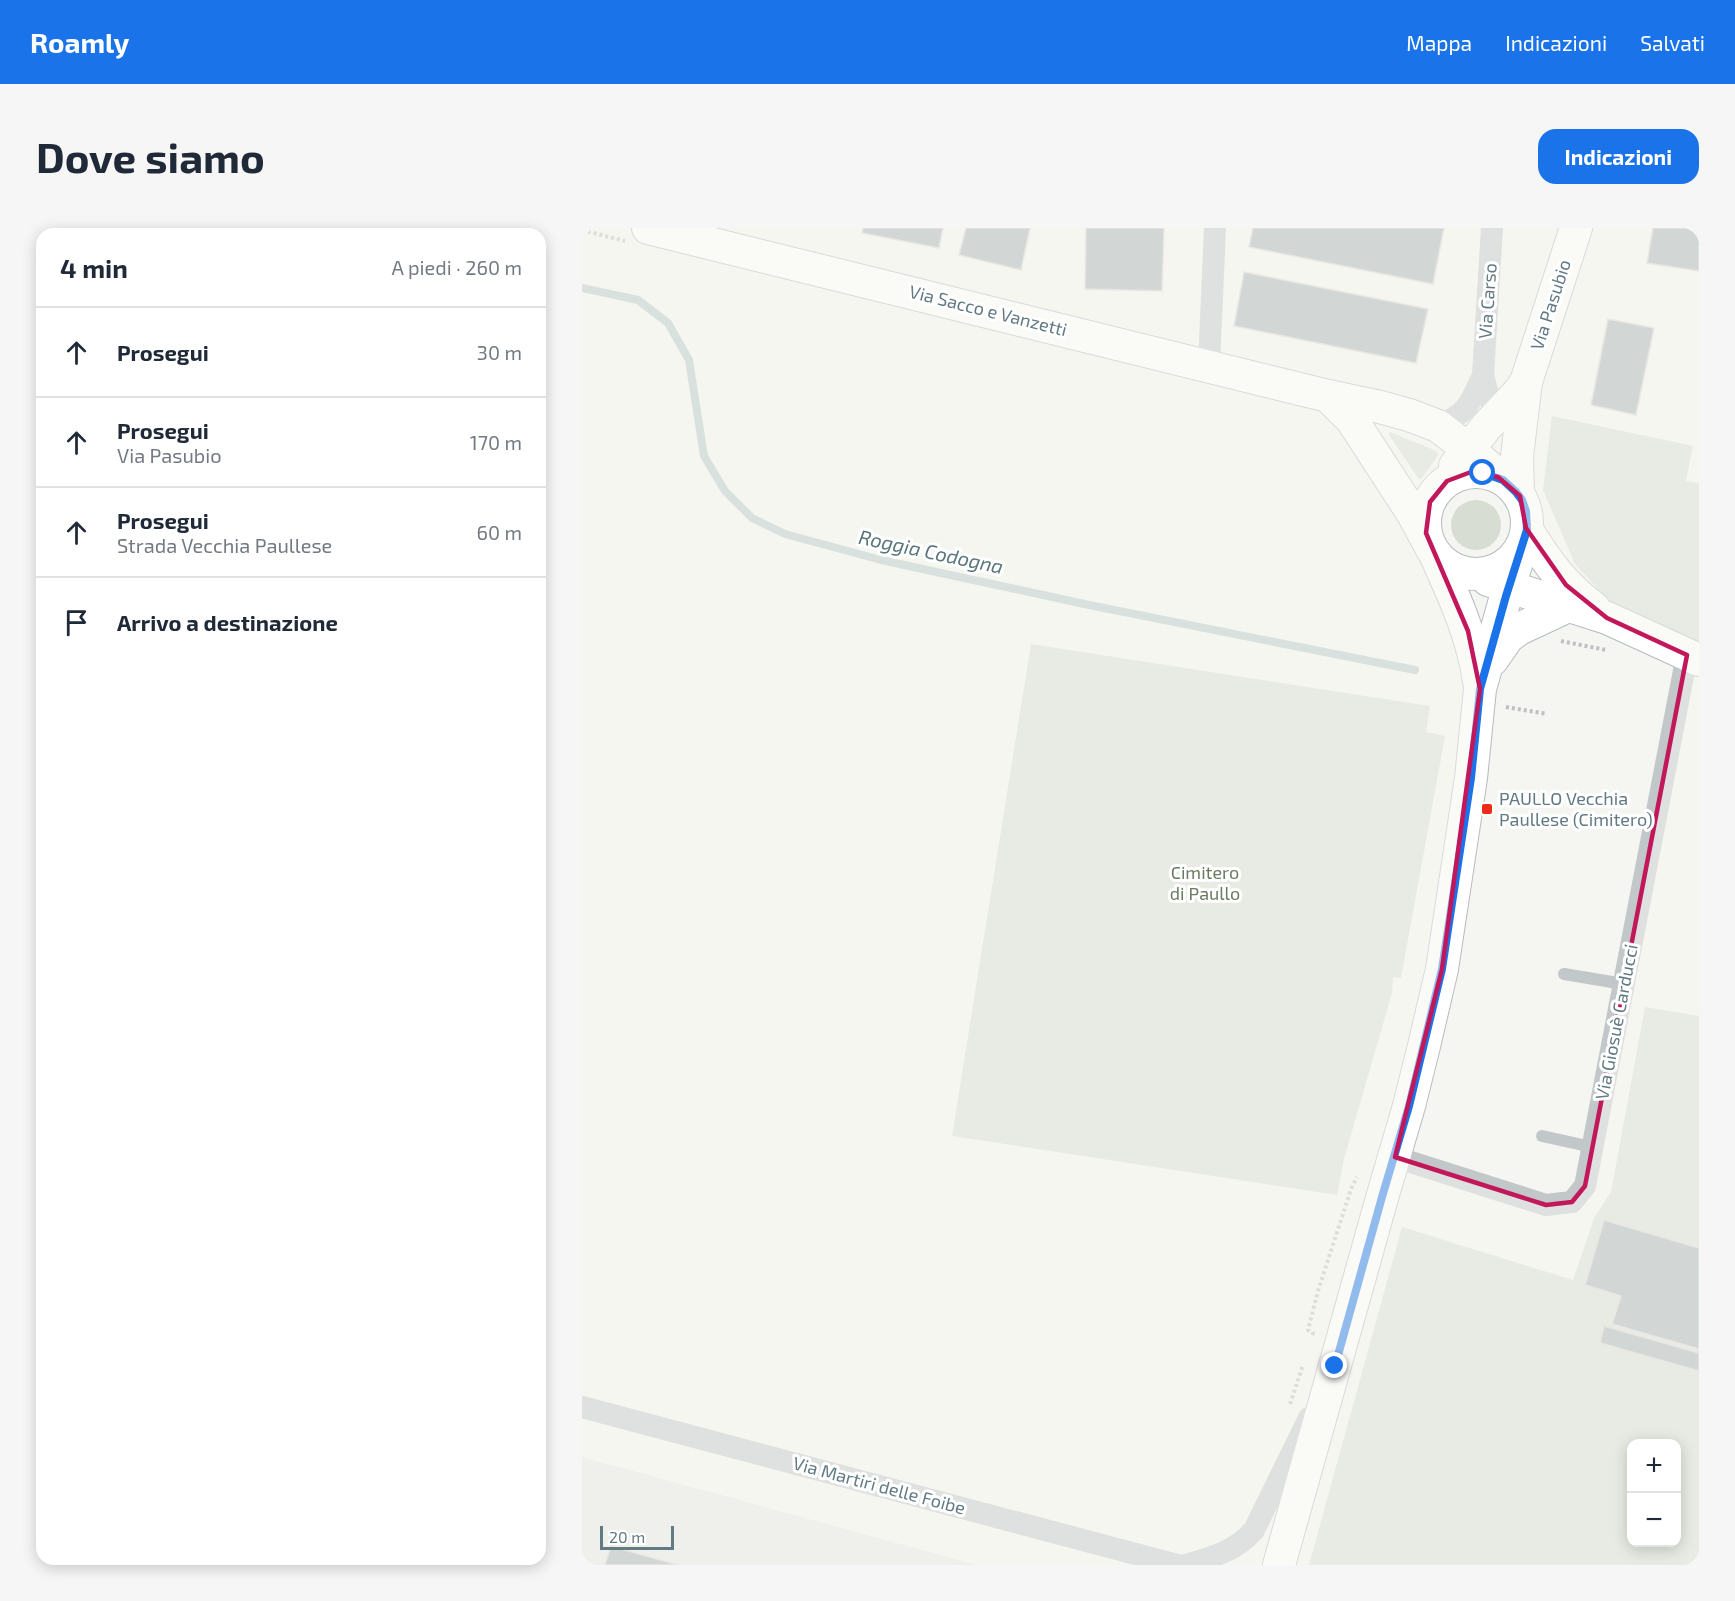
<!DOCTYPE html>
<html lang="it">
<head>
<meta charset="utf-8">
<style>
  body { margin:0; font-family:"Exo 2",sans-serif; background:#f6f6f7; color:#1f2937 }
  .controls { position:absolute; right:18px; bottom:18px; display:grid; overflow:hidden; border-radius:12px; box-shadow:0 3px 15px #0003 }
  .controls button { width:54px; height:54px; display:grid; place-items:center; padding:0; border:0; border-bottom:2px solid #e0e1e3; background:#fff; color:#1f2937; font:30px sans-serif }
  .scale { position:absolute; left:18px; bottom:15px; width:74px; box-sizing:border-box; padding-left:6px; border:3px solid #627a84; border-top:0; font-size:16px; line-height:21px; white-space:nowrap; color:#627a84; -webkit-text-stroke:4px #fff; paint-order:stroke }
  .stop { position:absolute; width:18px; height:18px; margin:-14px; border:4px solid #1a73e8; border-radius:50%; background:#fff }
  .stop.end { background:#1a73e8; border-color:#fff; box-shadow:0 2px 6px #0008 }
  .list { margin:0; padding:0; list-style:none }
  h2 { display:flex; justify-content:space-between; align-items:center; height:78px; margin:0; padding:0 24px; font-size:26px }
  h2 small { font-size:20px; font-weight:400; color:#747a83 }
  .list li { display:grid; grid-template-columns:39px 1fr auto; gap:18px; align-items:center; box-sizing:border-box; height:90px; padding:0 24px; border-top:2px solid #e0e1e3 }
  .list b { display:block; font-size:22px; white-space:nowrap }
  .list p { margin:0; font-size:20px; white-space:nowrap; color:#747a83 }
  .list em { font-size:20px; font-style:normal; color:#747a83 }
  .icon { flex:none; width:33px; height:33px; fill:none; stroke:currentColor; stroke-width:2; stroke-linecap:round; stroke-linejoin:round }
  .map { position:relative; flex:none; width:1117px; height:1337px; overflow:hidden; border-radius:18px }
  header { display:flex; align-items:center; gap:36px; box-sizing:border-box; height:84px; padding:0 30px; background:#1a73e8; color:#fff }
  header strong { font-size:28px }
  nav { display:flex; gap:33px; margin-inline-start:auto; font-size:21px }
  .intro { display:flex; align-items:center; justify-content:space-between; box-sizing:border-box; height:144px; padding:0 36px }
  h1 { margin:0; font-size:42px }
  .button { padding:15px 27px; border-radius:18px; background:#1a73e8; color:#fff; font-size:21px; font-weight:700 }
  main { display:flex; gap:36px; padding:0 36px }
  aside { flex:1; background:#fff; border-radius:18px; box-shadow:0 3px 15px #0003 }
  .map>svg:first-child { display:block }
  .built { fill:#e6e6e5 }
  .green { fill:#d7ddd2; fill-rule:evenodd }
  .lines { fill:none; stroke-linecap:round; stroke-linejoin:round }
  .stream { stroke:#b7c7c9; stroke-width:8 }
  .building { fill:#a6b2b5; stroke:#d7d6d4; stroke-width:1.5 }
  .secondary-casing { stroke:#b4bbbe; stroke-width:34 }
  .path { stroke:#bec0c2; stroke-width:4; stroke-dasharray:3 3; stroke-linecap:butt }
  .lane { stroke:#c2c7c9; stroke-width:12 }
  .street { stroke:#c2c7c9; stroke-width:22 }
  .secondary { stroke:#fff; stroke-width:32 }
  .route { stroke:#1a73e8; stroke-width:8 }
  .marked { fill:none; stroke:#c2185b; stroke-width:4.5; stroke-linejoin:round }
  .poi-dot { fill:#ee2b18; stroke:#fff; stroke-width:2 }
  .labels { text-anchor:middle; stroke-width:6; stroke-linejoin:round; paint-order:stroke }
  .street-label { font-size:18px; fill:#627a84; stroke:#fff }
  .poi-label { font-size:18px; fill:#627a84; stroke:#fff; text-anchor:start }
  .park-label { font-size:18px; fill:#6a7b61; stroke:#fff }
  .water-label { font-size:20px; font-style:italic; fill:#59767b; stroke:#fff }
</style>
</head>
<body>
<header>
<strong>Roamly</strong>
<nav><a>Mappa</a><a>Indicazioni</a><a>Salvati</a></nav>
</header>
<div class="intro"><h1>Dove siamo</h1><a class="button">Indicazioni</a></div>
<main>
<aside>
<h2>4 min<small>A piedi · 260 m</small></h2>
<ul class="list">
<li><svg class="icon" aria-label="ahead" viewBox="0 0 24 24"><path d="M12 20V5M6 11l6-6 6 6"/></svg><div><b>Prosegui</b></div><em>30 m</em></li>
<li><svg class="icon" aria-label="ahead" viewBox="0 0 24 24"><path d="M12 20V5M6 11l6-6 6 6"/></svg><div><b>Prosegui</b><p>Via Pasubio</p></div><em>170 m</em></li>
<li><svg class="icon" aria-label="ahead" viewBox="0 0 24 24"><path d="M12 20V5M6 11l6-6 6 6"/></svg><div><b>Prosegui</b><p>Strada Vecchia Paullese</p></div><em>60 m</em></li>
<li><svg class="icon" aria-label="arrive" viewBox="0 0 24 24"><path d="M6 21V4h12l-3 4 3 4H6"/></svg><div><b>Arrivo a destinazione</b></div></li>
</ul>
</aside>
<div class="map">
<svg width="1117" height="1337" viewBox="0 0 1117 1337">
  <rect width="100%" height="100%" fill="#f5f5f1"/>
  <!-- built -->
  <path class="built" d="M0 1229 395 1337H0Z"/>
  <!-- green -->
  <g class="green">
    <path d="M970 188 1111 218 1104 253 1117 255V420L1044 391 993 336 961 262Z"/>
    <path d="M808 204 852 222 856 225 855 229 839 251 836 250 807 207Z"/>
    <circle cx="894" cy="297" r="25"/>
    <path d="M449 416 848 478 844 504 863 508 819 750 811 749 810 765 762 931 755 967 370 908Z"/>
    <path d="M1063 779 1117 788V1337H727L820 999 991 1052 1012 990 1029 964ZM1050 1216H1094V1314H1050Z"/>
  </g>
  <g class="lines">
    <!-- stream -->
    <path class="stream" d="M0 60 56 72 86 95 107 132 122 228 143 263 170 290 203 306 299 332 507 377 833 442"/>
  </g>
  <!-- building -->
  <g class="building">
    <path d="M281 0H361L357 20 280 5Z"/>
    <path d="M384 0H448L439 42 377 27Z"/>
    <path d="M504 0H582L580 63 503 61Z"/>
    <path d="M671 0H862L851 56 667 19Z"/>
    <path d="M1071 0H1117V43L1065 35Z"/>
    <path d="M662 44 846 81 834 135 652 98Z"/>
    <path d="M1026 91 1072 100 1054 187 1009 177Z"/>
    <path d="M1022 992 1117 1020V1121L1030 1096 1039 1068 1003 1057Z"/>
    <path d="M1022 1098 1117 1125V1143L1018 1115Z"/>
    <path d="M29 1318 96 1337H23Z"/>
  </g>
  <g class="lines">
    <!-- secondary casing -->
    <g class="secondary-casing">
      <g id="secondary">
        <path d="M66 0 746 168 798 179 827 187 856 198 886 221 922 252"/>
        <path d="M746 168 770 192 831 286 845 312"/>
        <path d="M873 238 905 198 938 163 944 154"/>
        <circle cx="894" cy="295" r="51"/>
        <path d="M936 266 935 228 944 154 994 0"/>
        <path d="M945 302C965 334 981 357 1012 380"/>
        <path d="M853 326C872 368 891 409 897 454"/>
        <path d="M906 352 1025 390 1117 432"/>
        <path d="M910 432 926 409 937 401 986 378"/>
        <path d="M697 1337 800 970 827 878 842 818 860 741 889 550 898 461 924 368 940 318"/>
      </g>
    </g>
    <!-- path -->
    <g class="path">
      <path d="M0 2 43 13"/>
      <path d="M979 413 1024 422"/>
      <path d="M924 479 965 486"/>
      <path d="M730 1107 731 1105 726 1102 736 1063 769 961 775 949"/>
      <path d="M708 1176 721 1137"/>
    </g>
    <!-- lane -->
    <g class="lane">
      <path d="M982 746 1042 756"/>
      <path d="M960 908 1010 919"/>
    </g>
    <!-- street -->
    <g class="street">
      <path d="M910 0 901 147 907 170 915 187"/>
      <path d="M627 137 633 0"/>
      <path d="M856 198C886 185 888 176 901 147"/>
      <path d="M813 929 964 977 990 974 1003 958 1105 427"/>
      <path d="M0 1179 595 1337"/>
      <path d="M603 1337C629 1330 654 1323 672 1302L727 1190"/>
    </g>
    <!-- secondary -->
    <use href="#secondary" class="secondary"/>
  </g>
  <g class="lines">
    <!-- route -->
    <path class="route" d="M753 1138 800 969 827 878 860 741 889 550 898 461 924 368 945 302 944 283 940 272 934 264 921 252 901 245"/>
  </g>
  <!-- marked area -->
  <path d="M0 0H1117V1337H0ZM889 244 916 249 938 268 944 300 984 357 1025 390 1105 427 1003 958 990 974 964 977 813 929 860 741 898 461 886 403 844 305 848 274 865 253Z" fill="#f5f5f1" fill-opacity=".55" fill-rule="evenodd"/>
  <path class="marked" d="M889 244 916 249 938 268 944 300 984 357 1025 390 1105 427 1003 958 990 974 964 977 813 929 860 741 898 461 886 403 844 305 848 274 865 253Z"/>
  <!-- markers -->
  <rect class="poi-dot" x="899" y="575" width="12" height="12" rx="3"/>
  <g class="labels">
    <!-- street labels -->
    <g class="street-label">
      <text transform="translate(906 73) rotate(-86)" y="6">Via Carso</text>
      <text transform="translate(969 77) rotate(-72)" y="6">Via Pasubio</text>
      <text transform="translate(406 83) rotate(14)" y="6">Via Sacco e Vanzetti</text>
      <text transform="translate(1035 794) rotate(-79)" y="6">Via Giosuè Carducci</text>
      <text transform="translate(297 1258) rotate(15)" y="6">Via Martiri delle Foibe</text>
    </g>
    <!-- poi labels -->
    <g class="poi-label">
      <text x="917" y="577">PAULLO Vecchia<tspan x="917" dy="21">Paullese (Cimitero)</tspan></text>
    </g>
    <!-- park labels -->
    <g class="park-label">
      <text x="623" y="651">Cimitero<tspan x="623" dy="21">di Paullo</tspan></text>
    </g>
    <!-- water labels -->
    <g class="water-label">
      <text transform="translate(349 324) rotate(12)" y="7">Roggia Codogna</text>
    </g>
  </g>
</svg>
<div class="controls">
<button>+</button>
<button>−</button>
</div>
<div class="scale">20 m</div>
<div class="stop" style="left:901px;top:245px"></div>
<div class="stop end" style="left:753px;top:1138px"></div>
</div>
</main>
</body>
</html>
